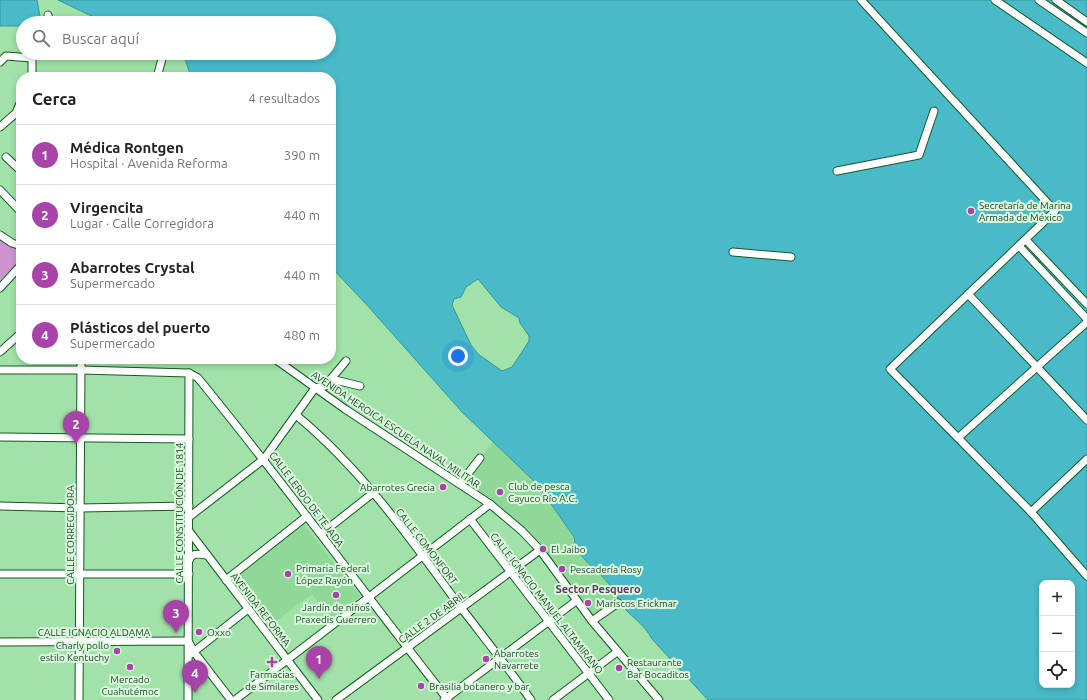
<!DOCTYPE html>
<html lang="es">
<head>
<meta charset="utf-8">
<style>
  body { margin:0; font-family:Ubuntu,sans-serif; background:#f6f6f6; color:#222 }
  .controls { position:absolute; right:12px; bottom:12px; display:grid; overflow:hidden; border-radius:8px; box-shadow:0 2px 6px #0003 }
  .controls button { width:36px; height:36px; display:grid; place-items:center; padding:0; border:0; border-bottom:1px solid #e0e0e0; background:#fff; color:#222; font:20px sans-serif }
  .you { position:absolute; left:458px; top:356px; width:14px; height:14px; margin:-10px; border:3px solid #fff; border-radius:50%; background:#1a73e8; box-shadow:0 0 0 6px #1a73e833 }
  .badge { display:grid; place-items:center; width:26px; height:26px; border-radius:50%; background:#a743a9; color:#fff; font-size:13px; font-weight:700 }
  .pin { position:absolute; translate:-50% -33px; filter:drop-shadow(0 1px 2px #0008) }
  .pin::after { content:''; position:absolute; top:21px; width:14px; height:12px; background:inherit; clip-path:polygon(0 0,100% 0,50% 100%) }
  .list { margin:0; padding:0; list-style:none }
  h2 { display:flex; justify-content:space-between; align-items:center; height:52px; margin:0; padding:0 16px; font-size:17px }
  h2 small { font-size:13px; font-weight:400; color:#767676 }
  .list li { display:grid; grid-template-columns:26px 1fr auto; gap:12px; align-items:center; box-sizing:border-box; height:60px; padding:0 16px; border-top:1px solid #e0e0e0 }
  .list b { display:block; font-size:15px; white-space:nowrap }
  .list p { margin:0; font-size:13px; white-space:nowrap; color:#767676 }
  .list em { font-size:13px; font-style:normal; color:#767676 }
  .icon { flex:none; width:22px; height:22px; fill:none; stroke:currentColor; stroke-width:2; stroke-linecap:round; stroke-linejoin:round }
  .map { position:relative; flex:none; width:1087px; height:700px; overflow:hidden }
  .search { position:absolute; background:#fff; box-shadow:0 2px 6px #0003; left:16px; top:16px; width:320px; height:44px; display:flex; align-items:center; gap:10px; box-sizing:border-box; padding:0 14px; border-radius:22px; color:#767676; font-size:15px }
  .panel { position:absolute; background:#fff; box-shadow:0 2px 6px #0003; left:16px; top:72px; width:320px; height:292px; border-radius:16px }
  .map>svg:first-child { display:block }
  .built { fill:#8fd897 }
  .green { fill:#cf94ce }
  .water { fill:#48bac8; stroke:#3d9598; fill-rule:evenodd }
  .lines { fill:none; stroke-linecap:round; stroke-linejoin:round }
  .minor-casing { stroke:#155925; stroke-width:9 }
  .minor { stroke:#fff; stroke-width:7 }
  .poi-dot { fill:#a743a9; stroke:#d9fadc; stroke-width:1.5 }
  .labels { text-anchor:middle; stroke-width:4; stroke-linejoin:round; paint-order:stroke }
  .poi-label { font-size:10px; fill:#244028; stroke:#d9fadc; text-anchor:start }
  .street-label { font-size:10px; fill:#244028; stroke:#d9fadc }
  .neighbourhood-label { font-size:11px; font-weight:bold; fill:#653365; stroke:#d9fadc }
</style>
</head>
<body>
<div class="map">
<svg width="1087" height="700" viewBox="0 0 1087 700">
  <rect width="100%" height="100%" fill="#a0e2a7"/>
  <!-- built -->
  <g class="built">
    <path d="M493 442 537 484 573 537 574 547 593 569 602 576 620 600 595 619 542 549 498 504 463 482Z"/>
    <path d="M303 523 360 596 331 618 312 594 272 624 235 576Z"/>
  </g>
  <!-- green -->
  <path class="green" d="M0 240 12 247 21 249V260L0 280Z"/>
  <!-- water -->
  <g class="water">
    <path d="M0 0H37L41 22 23 23V26H0Z"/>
    <path d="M58 0H1087V700H708L652 639C645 626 637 621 627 611 618 600 612 586 602 576 590 564 575 554 574 537L537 484 462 412 366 304 331 267V77H191L183 53H161H329V23H106ZM478 279 501 307 519 318 520 323 529 336V341L512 367 502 371 478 354 471 345 452 305 454 299 461 297 466 287ZM1042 583H1072V685H1042Z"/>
  </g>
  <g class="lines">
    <!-- minor casing -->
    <g class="minor-casing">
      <g id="minor">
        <path d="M861 0 1055 211 890 369 1031 512 1087 576"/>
        <path d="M995 0 1087 63"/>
        <path d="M1039 0 1087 33"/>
        <path d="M1056 0 1087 22"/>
        <path d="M48 15 50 23"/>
        <path d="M0 62 6 56 32 58"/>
        <path d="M32 77V58L34 53"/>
        <path d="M157 77 162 59"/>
        <path d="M0 127 16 113 21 101"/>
        <path d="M6 157 21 171"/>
        <path d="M837 171 919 155 934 111"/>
        <path d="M0 190 21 212"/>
        <path d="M0 235 12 243 21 246"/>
        <path d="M1026 240 1087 304"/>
        <path d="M1019 246 1087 319"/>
        <path d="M733 252 791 257"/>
        <path d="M0 288 21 265"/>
        <path d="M968 294 1087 420"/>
        <path d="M0 352 21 333"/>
        <path d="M275 359 345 409 490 504 522 531 540 550 592 621 659 700"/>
        <path d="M0 370H81L189 373 198 378C284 483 364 593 448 700"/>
        <path d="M331 379 360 386"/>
        <path d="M296 415C359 467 408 535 456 601 481 634 507 666 531 700"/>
        <path d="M0 437 189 439"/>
        <path d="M959 437 1087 322"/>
        <path d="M460 484 480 458"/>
        <path d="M0 506 80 508 189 506"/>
        <path d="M1031 512 1087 459"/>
        <path d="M189 517 264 459 315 388 325 386 346 361"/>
        <path d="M470 519 609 700"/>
        <path d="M189 531 318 700"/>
        <path d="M321 534 373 493"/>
        <path d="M189 561C191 552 199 554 207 555"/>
        <path d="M0 574H189"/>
        <path d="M226 580 307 516"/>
        <path d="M592 621 618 603"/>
        <path d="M0 642 188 641 194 652 231 700"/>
        <path d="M191 654 248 609"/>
        <path d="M79 700 81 359"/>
        <path d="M188 700 189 373"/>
        <path d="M235 700 490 504"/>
        <path d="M336 700 540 550"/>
        <path d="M444 700 576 601"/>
        <path d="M553 700 617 652"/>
      </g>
    </g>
    <!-- minor -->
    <use href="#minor" class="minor"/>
  </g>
  <!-- markers -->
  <g class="poi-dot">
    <circle cx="971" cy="211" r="4"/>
    <circle cx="443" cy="487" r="4"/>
    <circle cx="500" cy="492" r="4"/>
    <circle cx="543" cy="549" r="4"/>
    <circle cx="562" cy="569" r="4"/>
    <circle cx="288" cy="574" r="4"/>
    <circle cx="336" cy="595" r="4"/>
    <circle cx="588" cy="603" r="4"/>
    <circle cx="199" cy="632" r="4"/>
    <circle cx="117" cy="651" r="4"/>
    <circle cx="486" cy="659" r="4"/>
    <path d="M270 656h4v4h4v4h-4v4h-4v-4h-4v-4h4z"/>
    <circle cx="130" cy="667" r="4"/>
    <circle cx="619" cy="668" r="4"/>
    <circle cx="421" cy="686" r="4"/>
  </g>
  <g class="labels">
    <!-- poi labels -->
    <g class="poi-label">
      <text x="979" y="209">Secretaría de Marina<tspan x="979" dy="12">Armada de México</tspan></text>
      <text x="508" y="490">Club de pesca<tspan x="508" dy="12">Cayuco Río A.C.</tspan></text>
      <text x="435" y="491" text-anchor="end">Abarrotes Grecia</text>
      <text x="551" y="553">El Jaibo</text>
      <text x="296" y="572">Primaria Federal<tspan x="296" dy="12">López Rayón</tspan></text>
      <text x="570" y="573">Pescadería Rosy</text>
      <text x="596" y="607">Mariscos Erickmar</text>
      <text x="336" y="611" text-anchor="middle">Jardín de niños<tspan x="336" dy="12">Praxedis Guerrero</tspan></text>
      <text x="207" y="636">Oxxo</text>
      <text x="109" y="649" text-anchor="end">Charly pollo<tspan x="109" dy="12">estilo Kentuchy</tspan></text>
      <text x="494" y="657">Abarrotes<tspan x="494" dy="12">Navarrete</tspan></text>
      <text x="627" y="666">Restaurante<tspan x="627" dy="12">Bar Bocaditos</tspan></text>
      <text x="272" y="678" text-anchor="middle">Farmacias<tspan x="272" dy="12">de Similares</tspan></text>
      <text x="130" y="683" text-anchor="middle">Mercado<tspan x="130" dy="12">Cuahutémoc</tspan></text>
      <text x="429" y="690">Brasilia botanero y bar</text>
    </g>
    <!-- street labels -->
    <g class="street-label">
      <text transform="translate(396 429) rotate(34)" y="4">AVENIDA HEROICA ESCUELA NAVAL MILITAR</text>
      <text transform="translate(307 499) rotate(53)" y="4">CALLE LERDO DE TEJADA</text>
      <text transform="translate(179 513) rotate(-90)" y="4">CALLE CONSTITUCIÓN DE 1814</text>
      <text transform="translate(70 535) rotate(-90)" y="4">CALLE CORREGIDORA</text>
      <text transform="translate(427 546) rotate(52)" y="4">CALLE COMONFORT</text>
      <text transform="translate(547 603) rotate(52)" y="4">CALLE IGNACIO MANUEL ALTAMIRANO</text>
      <text transform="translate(261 609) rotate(52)" y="4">AVENIDA REFORMA</text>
      <text transform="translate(432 617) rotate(-36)" y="4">CALLE 2 DE ABRIL</text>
      <text x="94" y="636">CALLE IGNACIO ALDAMA</text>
    </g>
    <!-- neighbourhood labels -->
    <g class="neighbourhood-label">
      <text x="598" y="593">Sector Pesquero</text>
    </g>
  </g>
</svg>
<div class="controls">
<button>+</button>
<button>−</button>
<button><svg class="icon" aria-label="locate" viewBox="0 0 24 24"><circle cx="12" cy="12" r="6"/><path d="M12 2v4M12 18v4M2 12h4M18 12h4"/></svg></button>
</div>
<div class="you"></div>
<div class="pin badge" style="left:319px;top:679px">1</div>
<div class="pin badge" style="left:76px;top:444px">2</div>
<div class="pin badge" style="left:176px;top:633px">3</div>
<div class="pin badge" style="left:195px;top:693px">4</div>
<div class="search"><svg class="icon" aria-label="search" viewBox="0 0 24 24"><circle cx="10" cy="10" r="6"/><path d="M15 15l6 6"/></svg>Buscar aquí</div>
<section class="panel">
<h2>Cerca<small>4 resultados</small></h2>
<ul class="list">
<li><span class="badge">1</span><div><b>Médica Rontgen</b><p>Hospital · Avenida Reforma</p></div><em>390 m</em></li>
<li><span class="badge">2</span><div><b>Virgencita</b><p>Lugar · Calle Corregidora</p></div><em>440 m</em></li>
<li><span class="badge">3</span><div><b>Abarrotes Crystal</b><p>Supermercado</p></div><em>440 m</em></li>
<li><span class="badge">4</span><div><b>Plásticos del puerto</b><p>Supermercado</p></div><em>480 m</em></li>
</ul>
</section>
</div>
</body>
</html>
